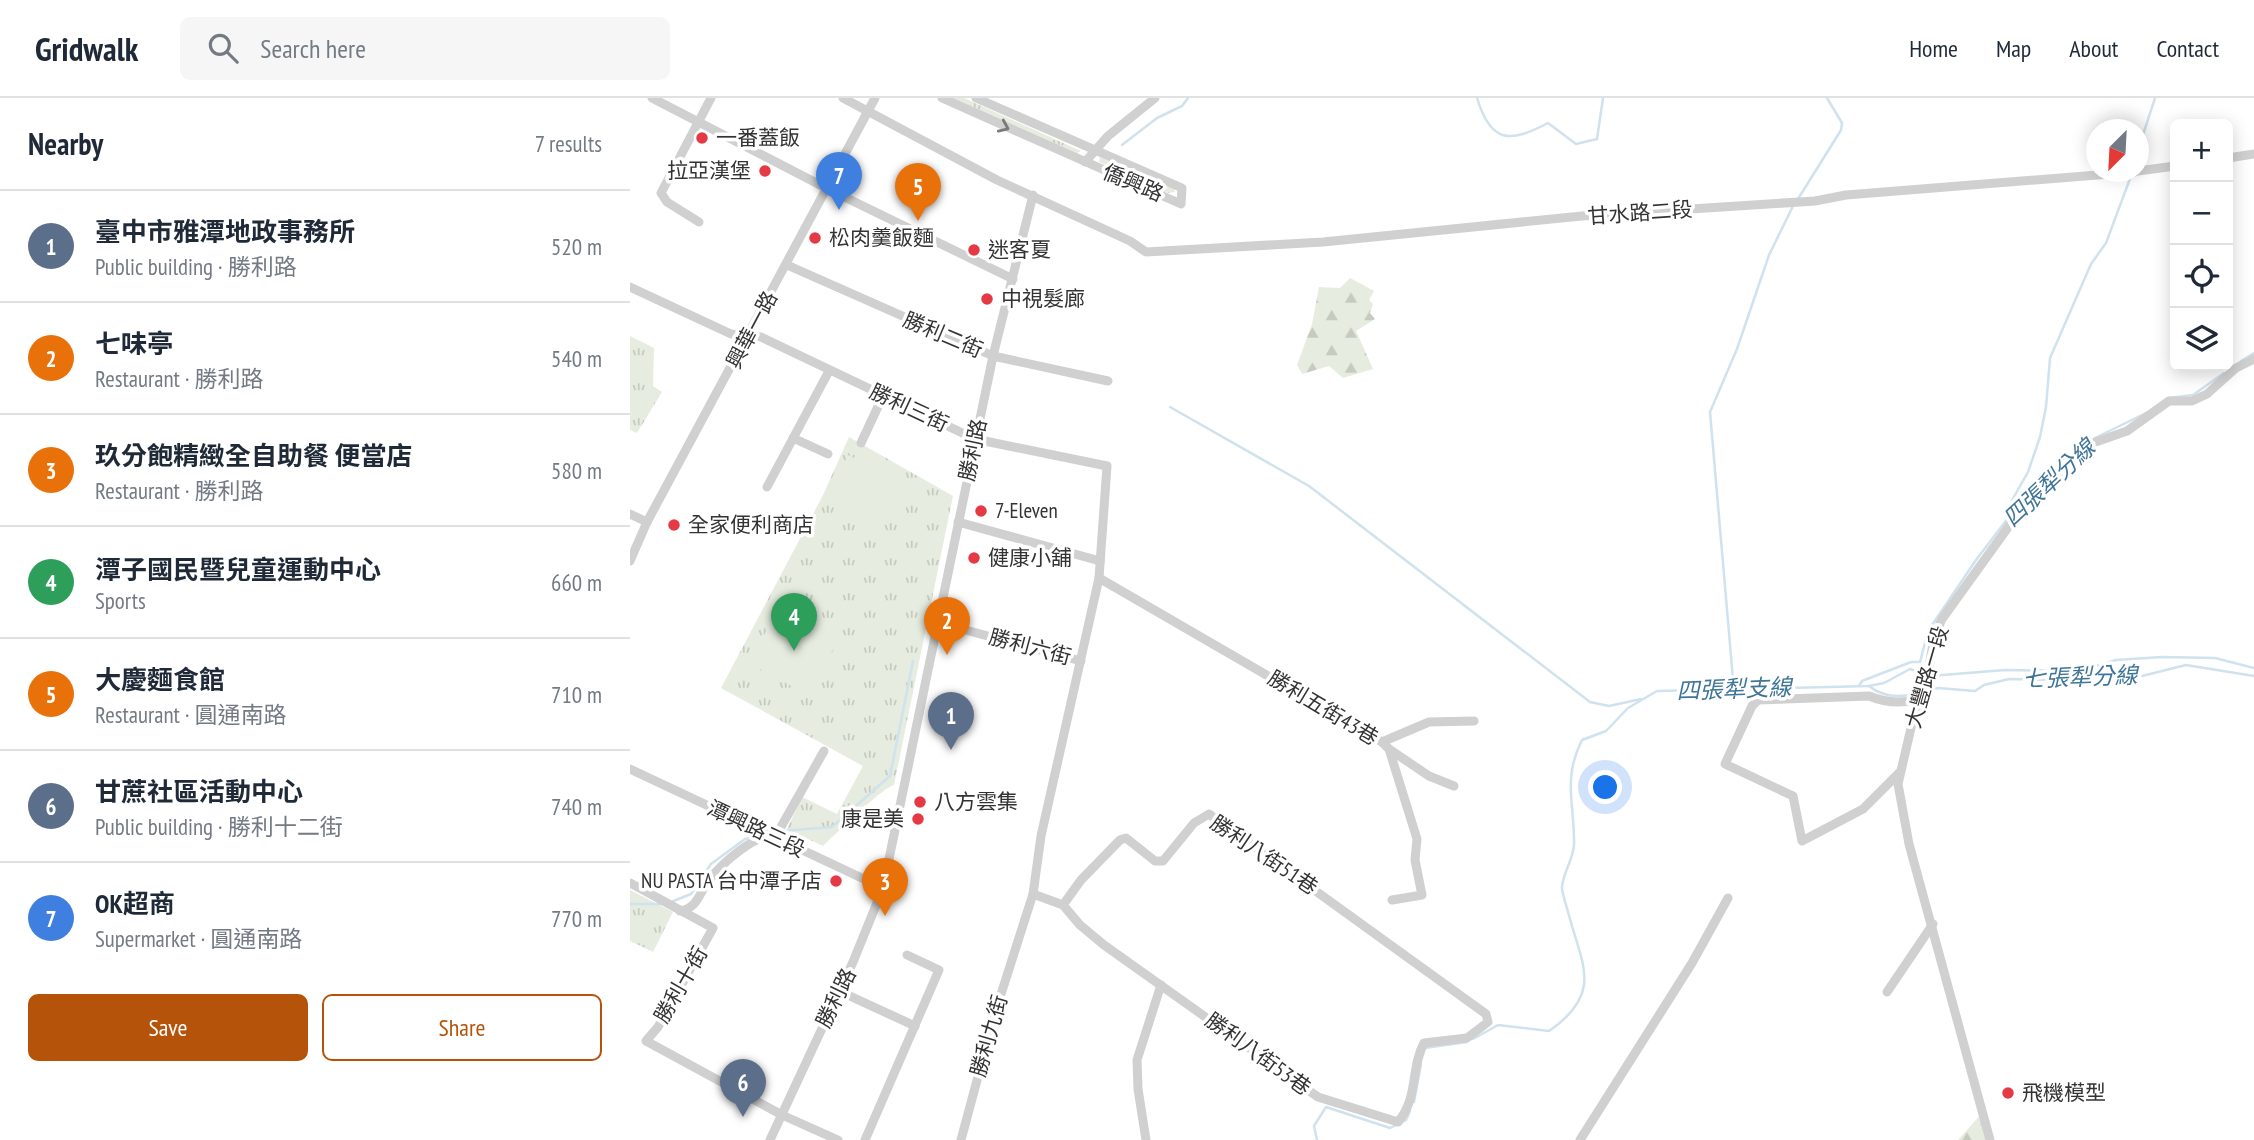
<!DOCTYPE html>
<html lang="en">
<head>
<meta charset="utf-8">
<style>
  body { margin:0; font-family:"PT Sans Narrow","Noto Sans TC",sans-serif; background:#f6f6f7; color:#1f2937 }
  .controls { position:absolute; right:21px; top:21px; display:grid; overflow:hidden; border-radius:10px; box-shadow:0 4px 18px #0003 }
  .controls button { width:63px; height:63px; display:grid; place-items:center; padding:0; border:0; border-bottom:2px solid #e0e1e3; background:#fff; color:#1f2937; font:35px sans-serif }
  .compass { position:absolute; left:1456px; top:21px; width:63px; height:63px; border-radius:50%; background:#fff; box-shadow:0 4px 18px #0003; rotate:204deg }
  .you { position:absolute; left:976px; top:690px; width:24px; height:24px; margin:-18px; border:5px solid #fff; border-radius:50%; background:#1a73e8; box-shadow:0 0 0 10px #1a73e833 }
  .badge { display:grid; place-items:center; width:46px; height:46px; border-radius:50%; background:#b45309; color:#fff; font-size:23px; font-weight:700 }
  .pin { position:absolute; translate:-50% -58px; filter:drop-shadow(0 2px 4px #0008) }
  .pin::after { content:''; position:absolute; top:37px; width:24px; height:21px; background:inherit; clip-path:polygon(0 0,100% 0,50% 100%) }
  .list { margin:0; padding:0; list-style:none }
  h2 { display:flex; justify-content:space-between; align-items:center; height:91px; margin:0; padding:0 28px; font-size:30px }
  h2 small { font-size:23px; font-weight:400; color:#747a83 }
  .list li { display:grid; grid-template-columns:46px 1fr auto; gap:21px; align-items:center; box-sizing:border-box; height:112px; padding:0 28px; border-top:2px solid #e0e1e3 }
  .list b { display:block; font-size:26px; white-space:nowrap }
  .list p { margin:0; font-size:23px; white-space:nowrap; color:#747a83 }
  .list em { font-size:23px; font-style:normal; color:#747a83 }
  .actions { display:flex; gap:14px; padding:21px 28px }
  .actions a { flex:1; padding:16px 0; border:2px solid #b45309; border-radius:10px; text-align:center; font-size:24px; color:#b45309 }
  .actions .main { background:#b45309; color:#fff }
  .icon { flex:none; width:38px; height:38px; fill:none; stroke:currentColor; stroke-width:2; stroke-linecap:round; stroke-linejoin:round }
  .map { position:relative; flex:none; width:1624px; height:1042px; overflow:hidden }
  header { display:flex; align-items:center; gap:42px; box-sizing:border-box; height:98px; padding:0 35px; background:#fff; border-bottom:2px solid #e0e1e3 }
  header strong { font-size:33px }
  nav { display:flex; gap:38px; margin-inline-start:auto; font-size:24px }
  .search { width:490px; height:63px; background:#f6f6f7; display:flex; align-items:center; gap:18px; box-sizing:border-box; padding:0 24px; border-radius:10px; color:#747a83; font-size:26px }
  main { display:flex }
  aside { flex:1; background:#fff }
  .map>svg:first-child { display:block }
  .forest { fill:url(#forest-firs) }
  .park { fill:url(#park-tufts) }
  .pitch { fill:#e6ecdf }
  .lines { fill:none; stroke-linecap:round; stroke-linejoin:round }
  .stream { stroke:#cfe2ee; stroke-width:2.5 }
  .minor { stroke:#d0d0d0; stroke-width:9 }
  .oneway { stroke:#7a7a7a }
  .poi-dot { fill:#e63946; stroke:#fff; stroke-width:2.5 }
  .labels { text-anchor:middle; stroke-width:7; stroke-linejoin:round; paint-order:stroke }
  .poi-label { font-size:21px; fill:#333; stroke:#fff; text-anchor:start }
  .street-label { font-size:21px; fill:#333; stroke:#fff }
  .water-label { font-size:23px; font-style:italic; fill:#3f7597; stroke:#fff }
</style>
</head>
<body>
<header>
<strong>Gridwalk</strong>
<div class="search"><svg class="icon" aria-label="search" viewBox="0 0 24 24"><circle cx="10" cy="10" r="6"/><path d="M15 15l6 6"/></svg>Search here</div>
<nav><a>Home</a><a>Map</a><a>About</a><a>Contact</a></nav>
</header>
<main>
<aside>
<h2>Nearby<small>7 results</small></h2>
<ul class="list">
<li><span class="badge" style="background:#5c6f8a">1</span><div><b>臺中市雅潭地政事務所</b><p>Public building · 勝利路</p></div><em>520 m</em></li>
<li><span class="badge" style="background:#e8710a">2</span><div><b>七味亭</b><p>Restaurant · 勝利路</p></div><em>540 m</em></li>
<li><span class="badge" style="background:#e8710a">3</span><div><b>玖分飽精緻全自助餐 便當店</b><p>Restaurant · 勝利路</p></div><em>580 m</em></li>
<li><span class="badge" style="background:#2e9e5b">4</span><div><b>潭子國民暨兒童運動中心</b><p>Sports</p></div><em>660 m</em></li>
<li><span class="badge" style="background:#e8710a">5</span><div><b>大慶麵食館</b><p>Restaurant · 圓通南路</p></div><em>710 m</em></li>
<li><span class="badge" style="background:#5c6f8a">6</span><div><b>甘蔗社區活動中心</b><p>Public building · 勝利十二街</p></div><em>740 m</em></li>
<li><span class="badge" style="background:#3f7fe0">7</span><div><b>OK超商</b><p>Supermarket · 圓通南路</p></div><em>770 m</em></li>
</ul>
<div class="actions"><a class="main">Save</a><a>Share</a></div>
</aside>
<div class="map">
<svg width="1624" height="1042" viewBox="0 0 1624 1042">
  <defs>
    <pattern id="forest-firs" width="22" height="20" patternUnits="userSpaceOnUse" patternTransform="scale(1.75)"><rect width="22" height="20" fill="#e6ecdf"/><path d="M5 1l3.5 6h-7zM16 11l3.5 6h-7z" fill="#c6cbc0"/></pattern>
    <pattern id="park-tufts" width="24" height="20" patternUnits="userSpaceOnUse" patternTransform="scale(1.75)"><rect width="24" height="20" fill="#e6ecdf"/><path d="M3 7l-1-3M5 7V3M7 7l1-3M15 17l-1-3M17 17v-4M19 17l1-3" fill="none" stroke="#c6cbc0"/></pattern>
  </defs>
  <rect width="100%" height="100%" fill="#fff"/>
  <!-- forest -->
  <g class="forest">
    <path d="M720 180 744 193 739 202 743 206 740 215 745 221 726 233 743 271 713 280 699 268 672 276 667 267 682 226 689 189 710 190Z"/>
    <path d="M1353 1014 1360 1042H1328Z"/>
  </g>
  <!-- park -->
  <g class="park">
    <path d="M323 0H334L451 53 447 55Z"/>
    <path d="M470 59 544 91 545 94 538 95 469 64Z"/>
    <path d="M0 238 24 250 23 288 32 294 7 335 0 332Z"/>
    <path d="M219 339 323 398 264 687C253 689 206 736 193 748L157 731 172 699 207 716 233 668 91 590 193 397Z"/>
    <path d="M0 792 43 814 23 854 0 843Z"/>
  </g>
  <!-- pitch -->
  <g class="pitch">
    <path d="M218 357 272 384 252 425 198 398Z"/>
    <path d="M150 508 209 541 178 597 119 565Z"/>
  </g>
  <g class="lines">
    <!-- stream -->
    <g class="stream">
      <path d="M847 0C861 46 880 45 918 25L946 46 967 41 973 0"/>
      <path d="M492 47 527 20 552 8 558 0"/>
      <path d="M1508 52 1525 0"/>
      <path d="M1168 101 1211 32 1212 25 1197 0"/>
      <path d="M1611 263 1624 255"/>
      <path d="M1539 300 1563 297 1594 275"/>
      <path d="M540 309 679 388 960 604 979 608 1011 601"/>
      <path d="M1465 340 1516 315"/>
      <path d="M1383 413 1381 404 1398 374 1410 339 1416 309 1420 260 1461 166 1476 145 1501 78"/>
      <path d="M1300 578 1375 572 1449 573 1486 562 1532 559 1585 560 1624 570"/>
      <path d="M1229 588 1232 583 1281 564H1290L1298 533 1346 462 1385 411 1456 344"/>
      <path d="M1239 588C1254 600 1271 600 1288 595"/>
      <path d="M1104 593 1080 314 1107 251 1139 157 1164 106"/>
      <path d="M1295 593 1308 590 1345 593 1354 587 1379 581 1437 582 1474 574 1508 579 1556 567 1624 578"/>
      <path d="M151 733 202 729 260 678 283 563"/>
      <path d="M41 804 61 796 81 766 115 741 124 739"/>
      <path d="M0 806H32"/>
      <path d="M843 941 868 927 919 933C976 894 950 864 937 810 935 804 932 795 932 789 933 775 943 762 944 747 945 707 932 681 952 642L976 633 998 610 1027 593 1239 588 1254 585 1280 571 1294 576"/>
      <path d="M795 950 837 944"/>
      <path d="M784 1004 791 966"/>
      <path d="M687 1042 684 1028 696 1009 760 1030 776 1022 780 1013"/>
    </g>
    <!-- minor -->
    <g class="minor">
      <path d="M22 0 196 90 383 181"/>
      <path d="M213 0 367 82 500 143 516 154 693 144 952 118 1185 103 1216 97 1505 74"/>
      <path d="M312 0 551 106 552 90 346 0"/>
      <path d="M1598 60 1624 56"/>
      <path d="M455 64 478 38 525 0"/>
      <path d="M1508 73 1545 68"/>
      <path d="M69 124 37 104 31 95 81 0"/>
      <path d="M157 167 363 258 478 283"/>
      <path d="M0 189 101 236 131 239 345 341 477 368 469 480 411 738 403 796 365 915 331 1042"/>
      <path d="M163 340 198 356"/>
      <path d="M231 345 253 298"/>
      <path d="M137 389 199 273"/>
      <path d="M0 416 17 424"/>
      <path d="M328 424 470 463"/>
      <path d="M0 463 17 424 245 0"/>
      <path d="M469 480 752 644 759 651 787 741 785 762 792 797 762 802"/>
      <path d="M306 524 451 563"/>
      <path d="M752 644 799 624 844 623"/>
      <path d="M759 651 799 678 824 688"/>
      <path d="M0 671 253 790"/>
      <path d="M1270 674 1233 711 1172 743 1163 698 1095 666 1122 608 1128 602 1239 598C1256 605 1272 606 1289 601"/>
      <path d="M0 785 83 830 28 929 16 943 152 1017 208 1042"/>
      <path d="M403 796 433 807 450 827 474 847 688 999 768 1024C789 999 780 971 794 945L837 940 858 924 856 916 579 716 564 725 533 763H525L496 740 490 742 451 782 433 807"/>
      <path d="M50 813C68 810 69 795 79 782 93 764 124 737 147 736L194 653"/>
      <path d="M209 893 285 928"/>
      <path d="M1257 894 1303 826"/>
      <path d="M140 1042 223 864 253 790 363 258 403 97"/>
      <path d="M235 1042 309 872 277 857"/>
      <path d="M516 1042 508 991 507 962 531 887"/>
      <path d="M950 1042 1062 865 1098 800"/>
      <path d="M1360 1042 1279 746 1268 686 1284 617 1297 580 1304 540 1312 521 1389 414 1460 346 1497 333 1539 303H1562L1577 296 1606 270 1624 261"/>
    </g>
  </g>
  <!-- one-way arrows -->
  <defs><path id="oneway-chevron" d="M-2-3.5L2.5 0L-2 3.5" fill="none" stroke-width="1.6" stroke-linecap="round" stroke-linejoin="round" transform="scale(1.75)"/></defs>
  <use class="oneway" href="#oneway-chevron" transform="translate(374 29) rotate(24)"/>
  <!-- markers -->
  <g class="poi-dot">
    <circle cx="72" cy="40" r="7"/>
    <circle cx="135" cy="73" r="7"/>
    <circle cx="185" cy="140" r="7"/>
    <circle cx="344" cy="152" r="7"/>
    <circle cx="357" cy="201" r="7"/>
    <circle cx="351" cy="413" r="7"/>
    <circle cx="44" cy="427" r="7"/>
    <circle cx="344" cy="460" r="7"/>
    <circle cx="290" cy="704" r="7"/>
    <circle cx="288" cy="721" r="7"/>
    <circle cx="206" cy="783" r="7"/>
    <circle cx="1378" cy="995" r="7"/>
  </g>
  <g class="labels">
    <!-- poi labels -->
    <g class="poi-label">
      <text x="86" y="47">一番蓋飯</text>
      <text x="121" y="80" text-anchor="end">拉亞漢堡</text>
      <text x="199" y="147">松肉羹飯麵</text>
      <text x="358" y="159">迷客夏</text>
      <text x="371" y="208">中視髮廊</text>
      <text x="365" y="420">7-Eleven</text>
      <text x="58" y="434">全家便利商店</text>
      <text x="358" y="467">健康小舖</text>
      <text x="304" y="711">八方雲集</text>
      <text x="274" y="728" text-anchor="end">康是美</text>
      <text x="192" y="790" text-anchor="end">NU PASTA 台中潭子店</text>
      <text x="1392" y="1002">飛機模型</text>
    </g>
    <!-- street labels -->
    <g class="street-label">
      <text transform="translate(503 85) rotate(23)" y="7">僑興路</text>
      <text transform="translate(1010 115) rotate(-4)" y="7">甘水路二段</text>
      <text transform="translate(122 232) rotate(-62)" y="7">興華一路</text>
      <text transform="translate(313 237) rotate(23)" y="7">勝利二街</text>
      <text transform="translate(279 310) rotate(25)" y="7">勝利三街</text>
      <text transform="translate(343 352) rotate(-78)" y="7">勝利路</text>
      <text transform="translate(400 549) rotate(15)" y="7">勝利六街</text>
      <text transform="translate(1297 579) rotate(-74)" y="7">大豐路一段</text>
      <text transform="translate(693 610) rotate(31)" y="7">勝利五街43巷</text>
      <text transform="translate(126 731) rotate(25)" y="7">潭興路三段</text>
      <text transform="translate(634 757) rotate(34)" y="7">勝利八街51巷</text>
      <text transform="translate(51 887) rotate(-60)" y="7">勝利十街</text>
      <text transform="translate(206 900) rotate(-64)" y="7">勝利路</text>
      <text transform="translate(359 938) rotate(-74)" y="7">勝利九街</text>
      <text transform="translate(628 956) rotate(36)" y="7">勝利八街53巷</text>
    </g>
    <!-- water labels -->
    <g class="water-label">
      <text transform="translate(1419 385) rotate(-43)" y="8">四張犁分線</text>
      <text transform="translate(1450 579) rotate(-2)" y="8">七張犁分線</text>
      <text transform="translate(1104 591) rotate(-2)" y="8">四張犁支線</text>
    </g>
  </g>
</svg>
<div class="controls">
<button>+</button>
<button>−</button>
<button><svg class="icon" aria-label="locate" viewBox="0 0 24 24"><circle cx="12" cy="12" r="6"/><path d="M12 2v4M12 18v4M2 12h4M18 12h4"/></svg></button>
<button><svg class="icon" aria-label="layers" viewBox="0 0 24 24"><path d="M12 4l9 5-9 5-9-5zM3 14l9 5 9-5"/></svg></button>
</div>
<svg class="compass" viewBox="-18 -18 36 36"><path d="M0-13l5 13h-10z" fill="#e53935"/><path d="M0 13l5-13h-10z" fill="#747a83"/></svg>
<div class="you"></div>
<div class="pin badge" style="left:321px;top:652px;background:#5c6f8a">1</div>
<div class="pin badge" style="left:317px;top:557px;background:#e8710a">2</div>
<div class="pin badge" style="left:255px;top:818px;background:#e8710a">3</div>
<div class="pin badge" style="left:164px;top:553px;background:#2e9e5b">4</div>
<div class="pin badge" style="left:288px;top:123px;background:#e8710a">5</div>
<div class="pin badge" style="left:113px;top:1019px;background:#5c6f8a">6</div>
<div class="pin badge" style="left:209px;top:112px;background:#3f7fe0">7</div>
</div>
</main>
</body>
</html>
